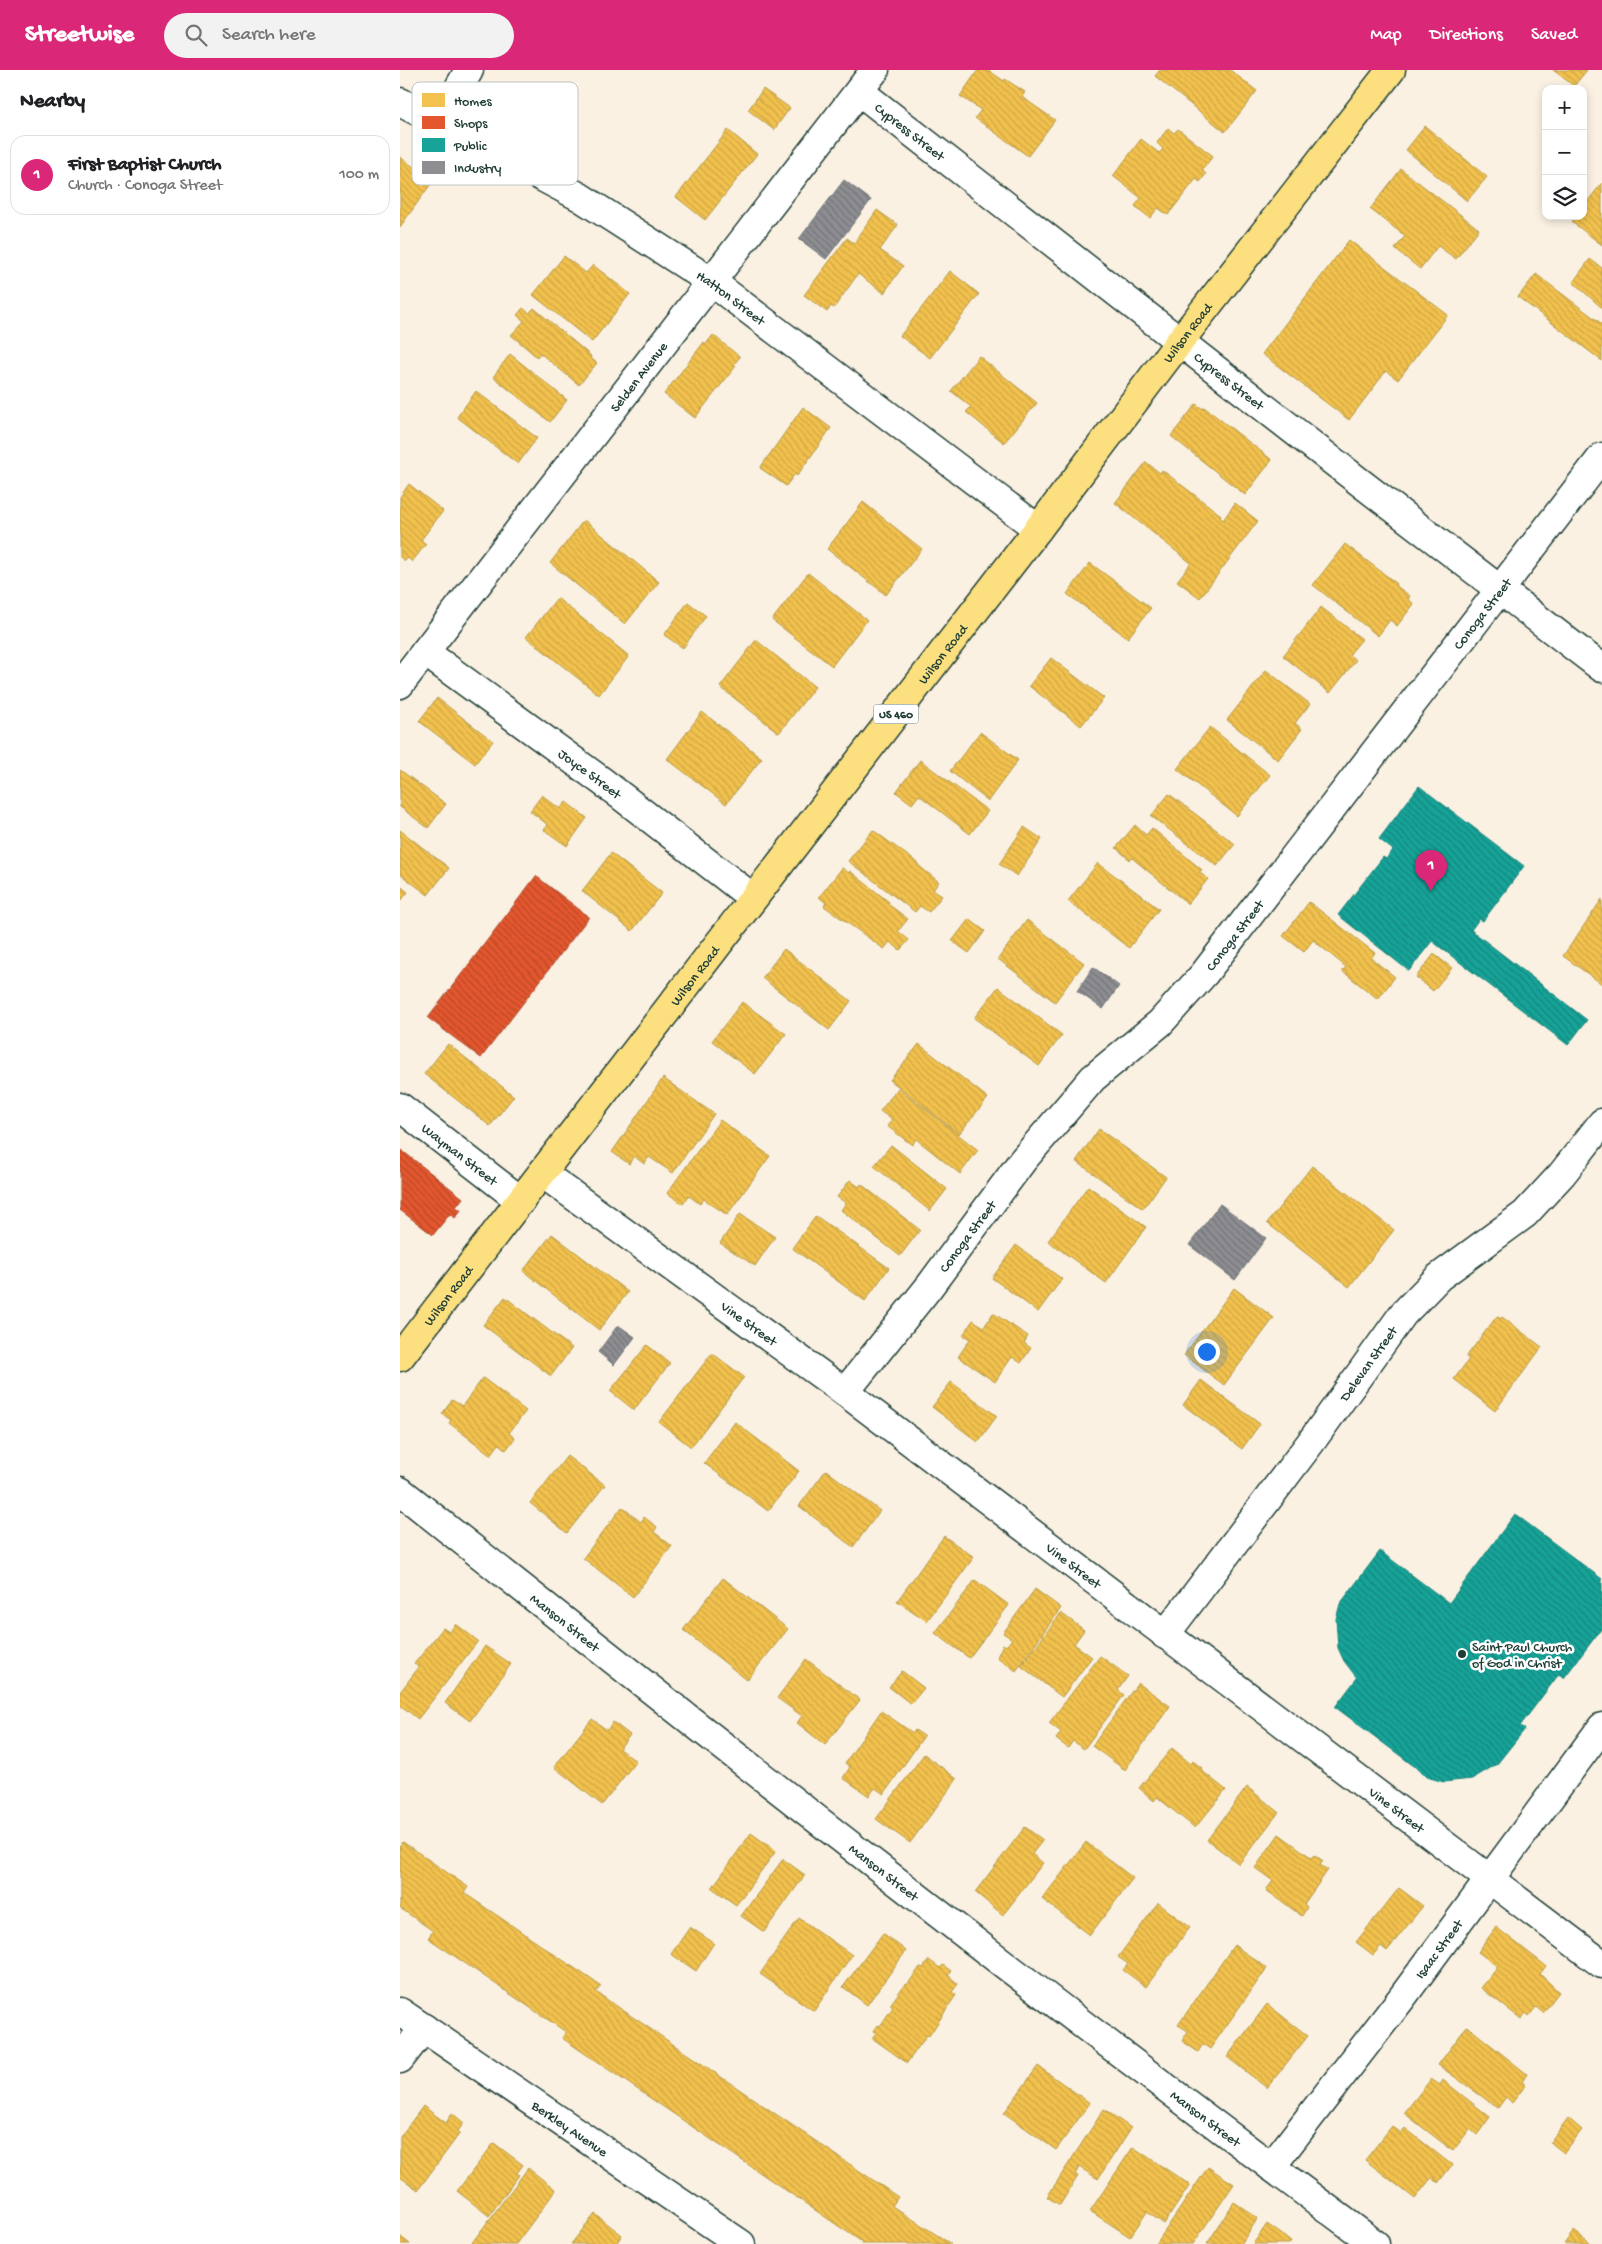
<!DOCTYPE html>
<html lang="en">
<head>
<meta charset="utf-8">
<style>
  body { margin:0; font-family:"Gochi Hand",sans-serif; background:#f2f2f2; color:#202124 }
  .controls { position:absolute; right:15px; top:15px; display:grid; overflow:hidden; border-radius:10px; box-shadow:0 2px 8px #0003 }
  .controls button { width:45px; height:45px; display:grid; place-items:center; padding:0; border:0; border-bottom:1px solid #e0e0e0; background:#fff; color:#202124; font:25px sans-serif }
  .you { position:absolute; left:806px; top:1281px; width:18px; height:18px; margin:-12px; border:4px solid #fff; border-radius:50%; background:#1a73e8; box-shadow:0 0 0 8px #1a73e833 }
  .badge { display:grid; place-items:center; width:32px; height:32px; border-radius:50%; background:#db2777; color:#fff; font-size:16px; font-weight:700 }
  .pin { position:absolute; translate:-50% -41px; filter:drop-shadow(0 1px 2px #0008) }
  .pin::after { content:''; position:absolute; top:26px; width:18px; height:15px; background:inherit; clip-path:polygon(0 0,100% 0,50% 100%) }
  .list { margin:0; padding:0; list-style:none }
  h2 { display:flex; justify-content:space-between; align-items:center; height:65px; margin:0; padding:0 20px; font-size:21px }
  h2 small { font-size:16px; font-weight:400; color:#757577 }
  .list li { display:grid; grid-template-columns:32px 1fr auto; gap:15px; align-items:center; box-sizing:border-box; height:80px; margin:0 10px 10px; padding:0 10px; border:1px solid #e0e0e0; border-radius:15px }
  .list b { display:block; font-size:19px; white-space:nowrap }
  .list p { margin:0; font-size:16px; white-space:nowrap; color:#757577 }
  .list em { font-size:16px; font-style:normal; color:#757577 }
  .icon { flex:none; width:28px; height:28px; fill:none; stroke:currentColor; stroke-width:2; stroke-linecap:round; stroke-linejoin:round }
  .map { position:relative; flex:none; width:1202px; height:2174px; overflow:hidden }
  header { display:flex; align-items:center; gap:30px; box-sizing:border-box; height:70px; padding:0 25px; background:#db2777; color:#fff }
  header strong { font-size:24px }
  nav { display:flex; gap:28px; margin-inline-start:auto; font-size:18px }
  .search { width:350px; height:45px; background:#f2f2f2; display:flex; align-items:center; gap:12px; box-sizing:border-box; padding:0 18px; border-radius:28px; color:#757577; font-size:19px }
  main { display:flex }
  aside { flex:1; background:#fff }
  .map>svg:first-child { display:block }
  .homes { fill:url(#homes-back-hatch); stroke:#b39946 }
  .shops { fill:url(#shops-back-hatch); stroke:#a94f30 }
  .public { fill:url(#public-back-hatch); stroke:#19847a }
  .industry { fill:url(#industry-back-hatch); stroke:#6c7576 }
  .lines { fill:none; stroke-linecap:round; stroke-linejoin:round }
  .minor-casing { stroke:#1f3d34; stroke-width:31 }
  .major-casing { stroke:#1f3d34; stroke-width:31 }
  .minor { stroke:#fff; stroke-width:28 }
  .major { stroke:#fce080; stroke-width:28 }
  .poi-dot { fill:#1f3d34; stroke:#fff; stroke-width:2 }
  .labels { text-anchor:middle; stroke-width:5; stroke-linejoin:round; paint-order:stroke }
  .shield { fill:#fff; stroke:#627771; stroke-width:1 }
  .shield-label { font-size:12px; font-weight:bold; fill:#1f3d34 }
  .street-label { font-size:14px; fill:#1f3d34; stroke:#fff }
  .poi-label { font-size:14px; fill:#1f3d34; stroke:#fff; text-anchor:start }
  .key { fill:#fff; stroke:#bcc5c2; stroke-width:1 }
  .key-label { font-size:14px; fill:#1f3d34 }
</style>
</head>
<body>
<header>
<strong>Streetwise</strong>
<div class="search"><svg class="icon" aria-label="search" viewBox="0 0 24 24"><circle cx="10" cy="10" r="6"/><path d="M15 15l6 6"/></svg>Search here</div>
<nav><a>Map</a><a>Directions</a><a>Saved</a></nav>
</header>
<main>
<aside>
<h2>Nearby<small></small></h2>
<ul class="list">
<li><span class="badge">1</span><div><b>First Baptist Church</b><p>Church · Conoga Street</p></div><em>100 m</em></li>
</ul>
</aside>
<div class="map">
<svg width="1202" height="2174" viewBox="0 0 1202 2174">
  <defs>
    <pattern id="homes-back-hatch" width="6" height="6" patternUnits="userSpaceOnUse" patternTransform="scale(1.25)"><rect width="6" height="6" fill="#f2c14e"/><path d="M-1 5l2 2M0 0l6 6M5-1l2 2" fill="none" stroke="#cfa745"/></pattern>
    <pattern id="shops-back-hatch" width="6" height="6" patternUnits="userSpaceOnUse" patternTransform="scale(1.25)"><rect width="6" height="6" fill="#e4572e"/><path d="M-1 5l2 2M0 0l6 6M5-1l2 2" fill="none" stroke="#b84928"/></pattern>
    <pattern id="public-back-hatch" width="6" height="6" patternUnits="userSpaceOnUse" patternTransform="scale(1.25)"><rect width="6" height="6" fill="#17a398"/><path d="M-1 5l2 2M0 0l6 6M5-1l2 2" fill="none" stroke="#14867d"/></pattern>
    <pattern id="industry-back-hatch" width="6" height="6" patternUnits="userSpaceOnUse" patternTransform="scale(1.25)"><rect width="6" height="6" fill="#8d8d92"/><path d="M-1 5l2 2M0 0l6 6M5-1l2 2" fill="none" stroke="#737478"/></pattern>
  </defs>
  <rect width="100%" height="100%" fill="#fbf1e3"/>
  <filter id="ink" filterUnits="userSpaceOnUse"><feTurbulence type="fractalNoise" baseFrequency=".02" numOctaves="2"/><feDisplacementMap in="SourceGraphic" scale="10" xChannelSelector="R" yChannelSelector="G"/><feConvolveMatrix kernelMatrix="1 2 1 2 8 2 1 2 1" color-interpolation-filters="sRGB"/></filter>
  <g filter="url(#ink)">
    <!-- homes -->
    <g class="homes">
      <path d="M578 0H588L604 11 605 9 625 22 622 27 655 50 628 86 575 48 581 40 560 26Z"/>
      <path d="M760 0H830L857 21 825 62 755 6Z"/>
      <path d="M1153 0H1187L1174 16Z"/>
      <path d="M363 19 390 38 374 60 348 40Z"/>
      <path d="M1025 56 1087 107 1067 131 1006 80Z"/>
      <path d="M768 58 774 63 778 59 813 86 802 100 806 104 800 112 796 109 768 145 758 138 750 148 735 136 741 128 713 106 741 69 759 83 763 79 757 73Z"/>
      <path d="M328 60 357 84 305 150 276 127Z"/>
      <path d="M0 87 33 111 0 157Z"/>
      <path d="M1001 99 1079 159 1056 189 1038 176 1020 199 995 179 1005 166 970 139Z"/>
      <path d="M1202 113V175L1172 152 1176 146H1183V137Z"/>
      <path d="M477 140 498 155 480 180 503 196 484 223 458 204 434 238 431 236 427 242 404 225 447 168 454 173Z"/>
      <path d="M949 170 1048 245 998 310 986 301 949 350 862 284Z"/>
      <path d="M164 186 186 203 193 195 230 224 192 272 133 225Z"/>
      <path d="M1190 189 1202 198V238L1173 212Z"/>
      <path d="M550 201 579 224 530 288 500 266Z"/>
      <path d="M1136 204 1202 254V291L1118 227Z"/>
      <path d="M123 238 129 243 134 238 191 286 190 288 197 293 179 315 140 283 137 287 111 265 124 251 117 245Z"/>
      <path d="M313 265 340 287 334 294 336 296 295 348 264 324 304 272 306 274Z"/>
      <path d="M110 284 167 330 150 352 93 307Z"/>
      <path d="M579 286 637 333 604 373 566 342 571 337 551 321Z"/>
      <path d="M76 321 137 368 118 394 57 347Z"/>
      <path d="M796 334 803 339 804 337 872 390 845 425 771 366Z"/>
      <path d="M403 337 431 358 397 406 395 404 386 416 360 398Z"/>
      <path d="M746 392 760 403 762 400 821 445 820 447 823 450 835 433 858 451 800 528 777 511 791 493 715 433Z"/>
      <path d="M9 414 43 441 21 470 26 474 12 492 8 488 5 491 0 487V427Z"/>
      <path d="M463 432 522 479 486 525 427 479Z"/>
      <path d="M184 450 259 512 225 554 150 493Z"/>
      <path d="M945 474 996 513 995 515 1010 526 1008 529 1014 534 997 556 990 550 978 566 913 515Z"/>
      <path d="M690 493 751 538 728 568 667 524Z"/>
      <path d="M408 503 467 550 432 596 372 550Z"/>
      <path d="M157 528 229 586 199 625 126 567Z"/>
      <path d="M288 532 306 546 283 578 264 565Z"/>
      <path d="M921 537 962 569 949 585 956 590 930 623 883 586Z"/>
      <path d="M356 570 415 617 379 663 320 617Z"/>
      <path d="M651 588 704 628 681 656 629 616Z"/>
      <path d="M866 600 910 634 895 653 902 659 878 690 827 650Z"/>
      <path d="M37 628 93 671 75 694 19 651Z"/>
      <path d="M302 642 362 688 326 734 267 689Z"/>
      <path d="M810 657 870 705 837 746 777 699Z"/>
      <path d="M580 662 618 690 588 731 550 701Z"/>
      <path d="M520 690 588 741 570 764 519 725 512 734 496 722Z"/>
      <path d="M0 700 46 734 28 758 0 737Z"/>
      <path d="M769 724 835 774 817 796 751 746Z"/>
      <path d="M142 725 160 739 166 732 187 748 167 776 144 760 148 755 130 741Z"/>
      <path d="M735 755 746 765 752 758 802 800 799 802 808 809 788 834 732 788 730 790 716 778Z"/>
      <path d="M624 757 642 769 617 806 599 794Z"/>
      <path d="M0 760 49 798 28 825 0 804Z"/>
      <path d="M473 760 519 794 518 795 539 812 533 820 542 826 529 842 520 836 515 842 448 791Z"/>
      <path d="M211 783 262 823 232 861 182 821Z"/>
      <path d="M698 793 759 839 729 878 668 831Z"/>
      <path d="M442 798 449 803 450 801 489 832 488 834 508 849 498 861 509 870 500 880 490 872 484 879 424 836 426 833 419 827Z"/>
      <path d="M0 816 8 822 0 832Z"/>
      <path d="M1202 829V914L1163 886Z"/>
      <path d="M909 832 975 883 971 888 995 907 978 929 942 901 946 897 913 870 904 882 883 866Z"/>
      <path d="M569 849 585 861 569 883 552 871Z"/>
      <path d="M627 850 684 893 655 932 598 889Z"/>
      <path d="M384 879 451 931 429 960 362 908Z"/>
      <path d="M1034 884 1052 898 1033 921 1016 907Z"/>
      <path d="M598 917 662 965 639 996 574 948Z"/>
      <path d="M342 932 386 964 355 1004 312 971Z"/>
      <path d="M48 974 114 1026 90 1056 24 1004Z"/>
      <path d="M519 974 588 1028 559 1064 490 1010Z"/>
      <path d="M263 1008 314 1044 273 1103 249 1087 244 1094 234 1086 229 1094 212 1082Z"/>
      <path d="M498 1018 578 1080 560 1104 516 1069 512 1075 487 1056 492 1050 480 1041Z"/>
      <path d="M320 1050 370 1086 327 1145 304 1129 300 1134 289 1126 283 1134 267 1123Z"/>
      <path d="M699 1059 766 1107 743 1139 676 1091Z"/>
      <path d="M491 1075 547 1119 530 1141 474 1096Z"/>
      <path d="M912 1096 994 1160 949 1217 867 1153Z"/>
      <path d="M450 1110 459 1117 461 1114 520 1160 500 1186 441 1140 446 1133 437 1127Z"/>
      <path d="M688 1116 746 1157 706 1213 648 1171Z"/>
      <path d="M340 1144 375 1167 355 1196 320 1173Z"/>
      <path d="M416 1146 489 1198 465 1231 392 1178Z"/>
      <path d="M152 1164 228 1222 199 1260 123 1201Z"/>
      <path d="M616 1175 662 1209 638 1242 592 1208Z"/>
      <path d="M834 1218 874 1248 824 1315 784 1285Z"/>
      <path d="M105 1227 172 1278 151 1306 83 1255Z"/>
      <path d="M593 1243 628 1266 624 1273 631 1278 621 1293 612 1287 595 1312 558 1287 570 1269 563 1265 573 1250 584 1257Z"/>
      <path d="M1097 1246 1101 1249 1102 1247 1142 1277 1095 1341 1054 1309 1069 1289 1066 1287Z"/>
      <path d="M247 1275 270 1293 234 1340 210 1321Z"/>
      <path d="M312 1283 344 1307 291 1377 259 1352Z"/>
      <path d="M83 1308 126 1341 109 1363 115 1368 106 1380 99 1374 91 1385 49 1353 51 1350 42 1344 52 1330 62 1336Z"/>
      <path d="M801 1310 860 1354 842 1379 783 1335Z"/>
      <path d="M551 1312 597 1346 578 1372 532 1337Z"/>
      <path d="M335 1352 399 1401 368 1441 304 1393Z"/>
      <path d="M167 1386 205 1415 167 1463 130 1433Z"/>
      <path d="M426 1400 480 1441 453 1477 399 1436Z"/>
      <path d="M222 1437 241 1452 244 1447 257 1457 254 1462 272 1476 233 1527 183 1488Z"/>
      <path d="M544 1466 574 1487 527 1551 497 1531Z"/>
      <path d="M323 1508 388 1559 347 1610 283 1560Z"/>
      <path d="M575 1510 609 1535 569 1588 535 1563Z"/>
      <path d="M635 1519 661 1538 616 1601 597 1587 603 1574 606 1576 612 1569 603 1563Z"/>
      <path d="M661 1543 684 1560 674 1574 692 1587 662 1627 621 1596Z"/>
      <path d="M56 1554 78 1571 18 1649 0 1635V1622L19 1597 14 1594 43 1558 49 1562Z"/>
      <path d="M85 1576 111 1594 70 1651 45 1633Z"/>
      <path d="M700 1586 728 1606 718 1620 724 1625 684 1679 673 1671 668 1678 656 1669 661 1662 649 1653Z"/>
      <path d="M406 1589 460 1630 425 1675 397 1653 402 1646 377 1628Z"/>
      <path d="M502 1601 524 1618 511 1634 489 1617Z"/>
      <path d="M738 1613 770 1636 725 1700 692 1676Z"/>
      <path d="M481 1641 513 1663 515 1660 524 1666 484 1724 475 1718 469 1726 443 1708 450 1697 445 1693Z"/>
      <path d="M192 1649 207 1660 213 1652 230 1665 219 1679 236 1691 202 1735 154 1697Z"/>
      <path d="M772 1678 791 1694 793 1691 802 1698 801 1700 826 1720 795 1758 757 1727 754 1731 739 1718Z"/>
      <path d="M524 1684 557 1709 510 1773 476 1749Z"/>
      <path d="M847 1717 879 1742 839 1794 807 1770Z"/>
      <path d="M625 1757 643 1770 632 1784 643 1793 603 1845 575 1822Z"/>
      <path d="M351 1763 376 1781 336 1835 312 1818Z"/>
      <path d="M879 1764 912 1788 915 1785 923 1791 920 1795 928 1800 904 1834 907 1837 902 1846 866 1820 873 1811 855 1798Z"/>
      <path d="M3 1772 68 1817 64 1823 201 1916 196 1922 498 2127 492 2136 551 2174H461L462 2172 162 1968 166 1962 28 1868 33 1861 0 1838V1776Z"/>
      <path d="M686 1772 733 1808 690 1865 642 1829Z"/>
      <path d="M383 1789 405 1805 364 1862 341 1846Z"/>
      <path d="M999 1818 1023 1836 987 1881 981 1876 973 1885 956 1872Z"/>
      <path d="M758 1833 790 1857 746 1917 723 1900 728 1894 718 1887Z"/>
      <path d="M399 1848 452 1885 414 1941 360 1904Z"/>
      <path d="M290 1857 314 1873 296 1901 271 1884Z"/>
      <path d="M1096 1857 1146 1896 1140 1904 1159 1922 1143 1943 1136 1937 1129 1946 1126 1943 1121 1949 1081 1918 1098 1897 1078 1882Z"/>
      <path d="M483 1863 506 1881 467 1935 443 1917Z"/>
      <path d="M834 1875 867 1898 810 1979 803 1974 798 1982 782 1971 788 1961 778 1955Z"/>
      <path d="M529 1890 540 1898 543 1895 551 1901 548 1905 558 1914 552 1922 556 1925 529 1966 527 1965 507 1993 472 1968 476 1963 473 1961 477 1955 480 1956 493 1937 490 1935 505 1914 507 1915 520 1897 523 1898Z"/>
      <path d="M867 1934 908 1966 867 2018 827 1987Z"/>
      <path d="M1067 1956 1127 2004 1122 2012 1126 2015 1112 2033 1106 2027 1098 2038 1038 1995Z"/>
      <path d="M638 1996 690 2033 656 2080 604 2043Z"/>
      <path d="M1031 2009 1040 2015 1043 2010 1090 2047 1077 2065 1070 2059 1053 2081 1004 2043Z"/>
      <path d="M23 2036 46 2053 52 2043 64 2053 58 2061 60 2063 18 2120 0 2107V2067Z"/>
      <path d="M704 2039 731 2058 698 2109 679 2097 675 2105 678 2106 660 2135 647 2127Z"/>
      <path d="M1168 2048 1182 2060 1164 2083 1150 2072Z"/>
      <path d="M992 2056 1001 2063 1005 2058 1052 2095 1038 2113 1032 2107 1015 2129 965 2090Z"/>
      <path d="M94 2073 123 2095 117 2103 119 2105 89 2146 57 2121Z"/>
      <path d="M733 2077 790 2115 764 2154 747 2142 730 2167 690 2141Z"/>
      <path d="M808 2097 834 2114 793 2174H756Z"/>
      <path d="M128 2098 156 2120 116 2174H71Z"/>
      <path d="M834 2132 858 2148 841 2174H807Z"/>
      <path d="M195 2144 222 2165 216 2174H171Z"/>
      <path d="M867 2154 891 2171 889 2174H853Z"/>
      <path d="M1174 2161 1191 2174H1164Z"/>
      <path d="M0 2166 10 2174H0Z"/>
    </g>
    <!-- shops -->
    <g class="shops">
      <path d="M136 806 189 847 81 988 28 948Z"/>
      <path d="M0 1079 63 1128 56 1137 61 1140 55 1148 50 1144 33 1165 0 1140Z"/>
    </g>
    <!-- public -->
    <g class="public">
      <path d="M1019 716 1124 796 1083 851 1079 849 1071 860 1187 950 1168 975 1032 871 1009 901 938 845 983 787 986 789 993 780 979 769Z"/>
      <path d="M1115 1444 1202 1509V1558L1164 1608 1159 1604 1120 1656 1125 1659 1097 1694 1072 1709 1044 1712 1030 1708 935 1637 957 1608 944 1591 938 1578 936 1549 940 1534 980 1481 1049 1533Z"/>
    </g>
    <!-- industry -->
    <g class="industry">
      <path d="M444 110 471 130 426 189 399 169Z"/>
      <path d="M693 897 719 916 703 939 677 921Z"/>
      <path d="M820 1134 866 1168 835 1210 789 1175Z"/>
      <path d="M218 1255 235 1267 214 1295 198 1282Z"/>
    </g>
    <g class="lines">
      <!-- minor casing -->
      <g class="minor-casing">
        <g id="minor">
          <path id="s1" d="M459 21 957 410 1202 598"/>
          <path id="s2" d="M0 32 180 127 312 212 638 459"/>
          <path d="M39 53 69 0"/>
          <path id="s3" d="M25 582 203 712 353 828"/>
          <path id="s4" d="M0 614 475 0"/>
          <path id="s5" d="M0 1037 121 1131"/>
          <path id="s6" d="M142 1103 445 1322 1202 1894"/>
          <path id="s7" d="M445 1322 529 1217 623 1090 693 1008 760 953 804 904 1202 387"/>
          <path id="s8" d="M0 1421C321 1676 645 1930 975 2174"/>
          <path id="s9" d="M765 1565 911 1372 1003 1244 1039 1207 1125 1144 1162 1104 1202 1053"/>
          <path id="s10" d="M0 1942 341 2174"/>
          <path d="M0 1989 24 1958"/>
          <path id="s11" d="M871 2097 1001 1929 1202 1657"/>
        </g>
      </g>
      <!-- major casing -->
      <g class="major-casing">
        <g id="major">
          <path id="s12" d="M0 1287 638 459 780 271 991 0"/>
        </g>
      </g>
      <!-- minor -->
      <use href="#minor" class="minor"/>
      <!-- major -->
      <use href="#major" class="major"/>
    </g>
  </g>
  <!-- markers -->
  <circle class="poi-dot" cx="1062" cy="1584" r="5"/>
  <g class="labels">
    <!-- shield labels -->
    <rect class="shield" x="473.5" y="634.5" width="45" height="19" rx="4"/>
    <g class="shield-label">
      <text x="496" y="648">US 460</text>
    </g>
    <!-- street labels -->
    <g class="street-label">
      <text dy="5" stroke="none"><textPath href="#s1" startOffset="65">Cypress Street</textPath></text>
      <text dy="5" stroke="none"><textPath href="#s2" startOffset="385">Hatton Street</textPath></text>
      <text dy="5" stroke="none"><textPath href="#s12" startOffset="1292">Wilson Road</textPath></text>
      <text dy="5" stroke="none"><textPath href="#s4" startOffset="389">Selden Avenue</textPath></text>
      <text dy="5" stroke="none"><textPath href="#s1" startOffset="470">Cypress Street</textPath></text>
      <text dy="5" stroke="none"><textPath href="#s7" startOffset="1008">Conoga Street</textPath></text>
      <text dy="5" stroke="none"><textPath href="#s12" startOffset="888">Wilson Road</textPath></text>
      <text dy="5" stroke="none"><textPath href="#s3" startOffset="205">Joyce Street</textPath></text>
      <text dy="5" stroke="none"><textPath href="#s7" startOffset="602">Conoga Street</textPath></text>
      <text dy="5" stroke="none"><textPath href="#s12" startOffset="482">Wilson Road</textPath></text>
      <text dy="5" stroke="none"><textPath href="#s5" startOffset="76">Wayman Street</textPath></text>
      <text dy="5" stroke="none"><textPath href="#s7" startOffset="198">Conoga Street</textPath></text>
      <text dy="5" stroke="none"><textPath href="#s12" startOffset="78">Wilson Road</textPath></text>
      <text dy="5" stroke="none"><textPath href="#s6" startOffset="256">Vine Street</textPath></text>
      <text dy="5" stroke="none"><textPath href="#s9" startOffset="339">Delevan Street</textPath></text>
      <text dy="5" stroke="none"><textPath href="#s6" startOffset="661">Vine Street</textPath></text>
      <text dy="5" stroke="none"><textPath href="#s8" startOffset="211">Manson Street</textPath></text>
      <text dy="5" stroke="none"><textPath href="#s6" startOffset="1066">Vine Street</textPath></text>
      <text dy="5" stroke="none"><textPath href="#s8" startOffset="616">Manson Street</textPath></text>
      <text dy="5" stroke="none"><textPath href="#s11" startOffset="275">Isaac Street</textPath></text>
      <text dy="5" stroke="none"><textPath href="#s8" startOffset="1021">Manson Street</textPath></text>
      <text dy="5" stroke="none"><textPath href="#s10" startOffset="206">Berkley Avenue</textPath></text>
    </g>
    <!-- poi labels -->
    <g class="poi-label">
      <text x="1072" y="1581">Saint Paul Church<tspan x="1072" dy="16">of God in Christ</tspan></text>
    </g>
  </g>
  <!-- legend -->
  <rect x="12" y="12" width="166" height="103" rx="8" class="key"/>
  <rect x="22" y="23" width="23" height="14" fill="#f2c14e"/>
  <rect x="22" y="46" width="23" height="13" fill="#e4572e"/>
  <rect x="22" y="68" width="23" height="14" fill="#17a398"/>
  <rect x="22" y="91" width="23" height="13" fill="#8d8d92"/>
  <g class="key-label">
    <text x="54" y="35">Homes</text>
    <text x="54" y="57">Shops</text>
    <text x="54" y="80">Public</text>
    <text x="54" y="102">Industry</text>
  </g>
</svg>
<div class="controls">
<button>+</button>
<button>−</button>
<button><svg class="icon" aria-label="layers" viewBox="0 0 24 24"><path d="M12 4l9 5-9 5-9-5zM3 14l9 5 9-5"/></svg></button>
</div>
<div class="you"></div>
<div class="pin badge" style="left:1031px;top:821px">1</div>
</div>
</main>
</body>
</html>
